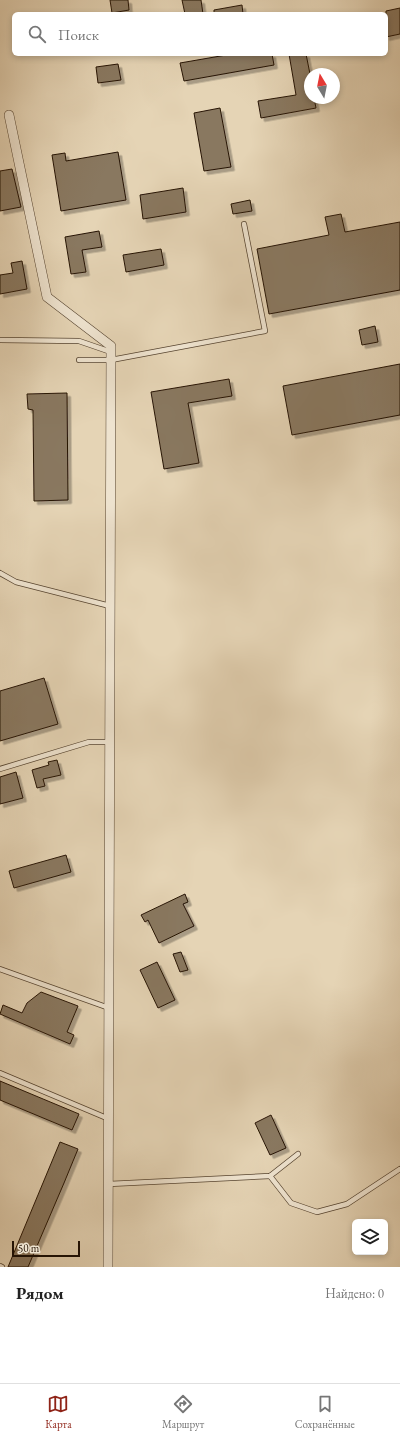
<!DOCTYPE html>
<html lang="ru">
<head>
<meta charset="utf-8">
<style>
  body { margin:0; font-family:"EB Garamond",serif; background:#f6f6f6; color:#222 }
  .controls { position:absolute; right:12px; bottom:12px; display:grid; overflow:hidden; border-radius:6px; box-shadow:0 2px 6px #0003 }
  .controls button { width:36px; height:36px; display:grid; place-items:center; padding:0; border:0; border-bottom:1px solid #e0e0e0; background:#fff; color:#222; font:20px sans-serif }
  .compass { position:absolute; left:304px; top:68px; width:36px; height:36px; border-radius:50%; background:#fff; box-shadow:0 2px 6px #0003; rotate:350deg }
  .scale { position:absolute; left:12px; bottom:10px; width:68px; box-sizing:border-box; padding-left:4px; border:2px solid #261404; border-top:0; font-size:11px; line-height:14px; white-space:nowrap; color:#261404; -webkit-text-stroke:3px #eee3cf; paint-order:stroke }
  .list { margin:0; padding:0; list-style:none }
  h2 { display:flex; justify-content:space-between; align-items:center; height:52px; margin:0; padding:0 16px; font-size:17px }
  h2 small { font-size:13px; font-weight:400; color:#767676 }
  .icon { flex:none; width:22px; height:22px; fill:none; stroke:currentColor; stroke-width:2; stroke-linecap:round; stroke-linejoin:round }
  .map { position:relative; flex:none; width:400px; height:1267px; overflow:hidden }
  .search { position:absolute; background:#fff; box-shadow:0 2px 6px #0003; left:12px; right:12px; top:12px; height:44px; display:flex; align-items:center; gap:10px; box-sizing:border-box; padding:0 14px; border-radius:6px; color:#767676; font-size:15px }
  .sheet { height:116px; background:#fff }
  nav { display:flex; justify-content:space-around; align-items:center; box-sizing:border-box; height:56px; border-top:1px solid #e0e0e0; background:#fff; font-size:11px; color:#767676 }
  nav a { display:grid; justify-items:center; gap:2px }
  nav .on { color:#8f2418 }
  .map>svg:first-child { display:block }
  .building { fill:#897860; stroke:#261404; filter:url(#shadow) }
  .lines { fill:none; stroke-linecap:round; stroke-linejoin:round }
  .service-casing { stroke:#564430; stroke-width:6 }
  .minor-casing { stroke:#564430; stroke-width:10 }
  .service { stroke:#eee3cf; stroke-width:4.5 }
  .minor { stroke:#eee3cf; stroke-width:9 }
</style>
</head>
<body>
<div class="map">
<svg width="400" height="1267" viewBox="0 0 400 1267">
  <defs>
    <filter id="shadow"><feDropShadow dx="3.5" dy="3.5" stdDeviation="0" flood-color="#0004"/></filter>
  </defs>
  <rect width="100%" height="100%" fill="#e5d4b5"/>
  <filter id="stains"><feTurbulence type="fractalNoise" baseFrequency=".005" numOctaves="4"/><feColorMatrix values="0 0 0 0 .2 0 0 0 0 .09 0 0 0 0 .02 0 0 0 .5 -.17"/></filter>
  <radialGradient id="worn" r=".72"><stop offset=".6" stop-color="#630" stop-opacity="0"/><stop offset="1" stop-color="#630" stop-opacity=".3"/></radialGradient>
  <!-- building -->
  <g class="building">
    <path d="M110 0H128L129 10 112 13Z"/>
    <path d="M182 0H201L203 14H185Z"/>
    <path d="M242 5 243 14H214V10Z"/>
    <path d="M400 8V34L386 37V11Z"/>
    <path d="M232 54H272L274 65 184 81 180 63Z"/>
    <path d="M289 54H306L310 74V98H314L316 108 261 118 258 101 296 95Z"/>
    <path d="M118 64 121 80 98 83 96 67Z"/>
    <path d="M220 108 231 167 204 171 194 113Z"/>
    <path d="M118 152 126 200 61 211 52 155 65 153 66 161Z"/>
    <path d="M12 169 21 207 0 211V171Z"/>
    <path d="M183 188 186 212 143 219 140 195Z"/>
    <path d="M250 200 252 211 233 214 231 204Z"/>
    <path d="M341 214 345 232 400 222V290L269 314 257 249 329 235 325 217Z"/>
    <path d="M99 231 102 247 82 250 86 272 71 274 65 237Z"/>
    <path d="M161 249 164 265 126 272 123 255Z"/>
    <path d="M22 261 27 289 0 294V275L13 273 11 263Z"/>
    <path d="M375 326 378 342 362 345 359 330Z"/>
    <path d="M400 364V415L292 435 283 386Z"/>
    <path d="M229 379 232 396 188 403 199 463 164 469 151 392Z"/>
    <path d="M67 393 68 500 34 501 33 410 28 409 27 394Z"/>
    <path d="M44 678 58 724 0 741V691Z"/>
    <path d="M57 760 61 775 43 779 45 786 37 788 32 770 49 765 48 762Z"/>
    <path d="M16 772 23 798 0 804V777Z"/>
    <path d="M66 855 71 872 14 888 9 871Z"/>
    <path d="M185 894 188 902 183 904 194 926 159 943 148 920 145 922 141 915Z"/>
    <path d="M181 952 188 970 180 972 173 954Z"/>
    <path d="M157 962 175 1000 158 1008 140 970Z"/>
    <path d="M41 992 78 1006 67 1032 74 1035 70 1044 0 1014 3 1005 22 1013 27 1003Z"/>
    <path d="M0 1081 79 1114 72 1130 0 1100Z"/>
    <path d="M271 1115 286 1148 270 1155 255 1123Z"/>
    <path d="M60 1142 78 1149 64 1183 28 1267H8Z"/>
  </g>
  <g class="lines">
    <!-- service casing -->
    <g class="service-casing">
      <g id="service">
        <path d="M0 340 79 341 111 352"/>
        <path d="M79 360H111L265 331 244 224"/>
        <path d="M0 573 16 582 110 606"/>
        <path d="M0 769 89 742H110"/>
        <path d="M0 969 109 1008"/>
        <path d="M0 1073 109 1119"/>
        <path d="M270 1176 291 1203 317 1212 347 1204 400 1169"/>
        <path d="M109 1184 270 1176 298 1154"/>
        <path d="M0 1266 2 1267"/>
      </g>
    </g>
    <!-- minor casing -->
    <g class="minor-casing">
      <path id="minor" d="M9 115 47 297 111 346 108 1267"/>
    </g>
    <!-- service -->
    <use href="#service" class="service"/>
    <!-- minor -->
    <use href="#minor" class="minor"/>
  </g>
  <rect width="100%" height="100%" filter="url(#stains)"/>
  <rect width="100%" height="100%" fill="url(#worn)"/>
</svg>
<div class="controls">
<button><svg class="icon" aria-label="layers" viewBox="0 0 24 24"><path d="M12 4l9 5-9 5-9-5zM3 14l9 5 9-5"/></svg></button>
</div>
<svg class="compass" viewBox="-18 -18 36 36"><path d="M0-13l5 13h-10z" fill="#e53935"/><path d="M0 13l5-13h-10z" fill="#767676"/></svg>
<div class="scale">50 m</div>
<div class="search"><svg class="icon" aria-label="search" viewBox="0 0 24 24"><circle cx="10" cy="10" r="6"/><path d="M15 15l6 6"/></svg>Поиск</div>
</div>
<section class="sheet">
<h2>Рядом<small>Найдено: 0</small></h2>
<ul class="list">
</ul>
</section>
<nav>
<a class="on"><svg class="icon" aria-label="map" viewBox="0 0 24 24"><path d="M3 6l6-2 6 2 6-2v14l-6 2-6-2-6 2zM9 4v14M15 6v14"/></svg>Карта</a>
<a><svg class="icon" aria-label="directions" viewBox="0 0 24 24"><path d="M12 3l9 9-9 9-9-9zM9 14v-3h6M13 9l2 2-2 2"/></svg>Маршрут</a>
<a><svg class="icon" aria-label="saved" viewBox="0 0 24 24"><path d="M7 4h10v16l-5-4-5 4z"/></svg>Сохранённые</a>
</nav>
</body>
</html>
